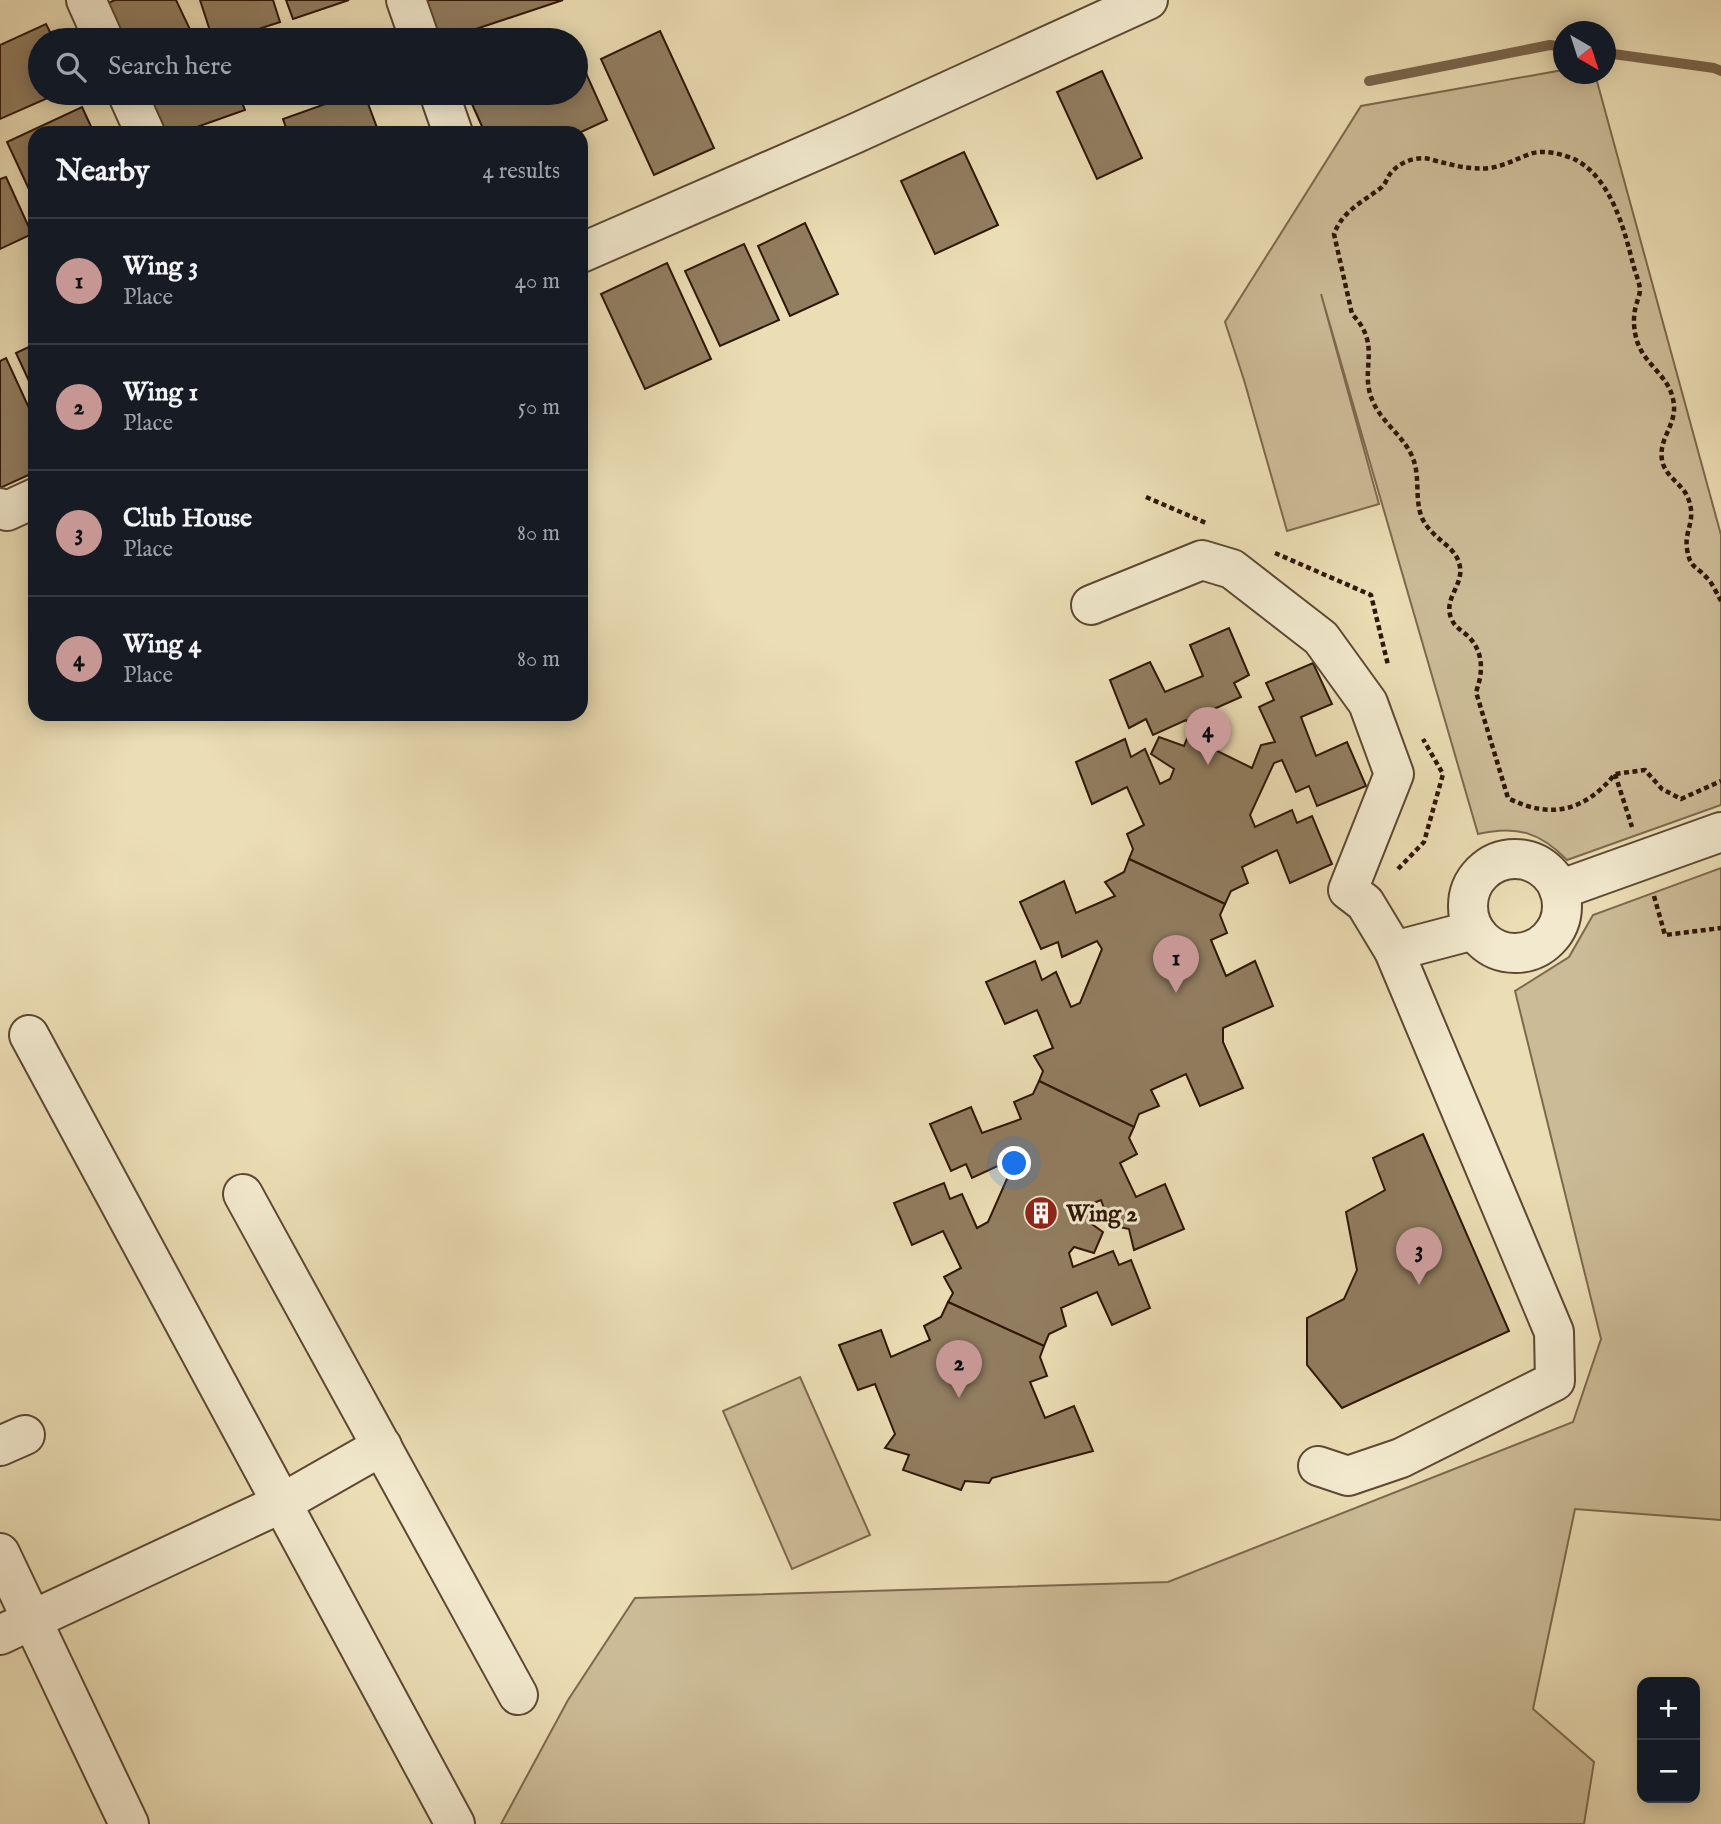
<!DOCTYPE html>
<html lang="en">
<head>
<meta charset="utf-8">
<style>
  body { margin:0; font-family:"IM FELL English",serif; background:#242831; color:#f1f3f6 }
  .controls { position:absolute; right:21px; bottom:21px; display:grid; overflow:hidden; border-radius:14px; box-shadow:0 4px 18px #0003 }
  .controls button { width:63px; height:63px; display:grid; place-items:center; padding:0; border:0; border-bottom:2px solid #363941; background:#171b24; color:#f1f3f6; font:35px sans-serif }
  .compass { position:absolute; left:1553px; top:21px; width:63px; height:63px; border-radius:50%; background:#171b24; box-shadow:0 4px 18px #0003; rotate:141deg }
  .you { position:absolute; left:1015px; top:1164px; width:24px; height:24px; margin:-18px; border:5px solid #fff; border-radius:50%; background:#1a73e8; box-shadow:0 0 0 10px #1a73e833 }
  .badge { display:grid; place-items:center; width:46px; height:46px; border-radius:50%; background:#c59692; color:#111; font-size:23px; font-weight:700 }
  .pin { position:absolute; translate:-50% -58px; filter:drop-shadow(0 2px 4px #0008) }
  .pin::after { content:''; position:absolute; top:37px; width:24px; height:21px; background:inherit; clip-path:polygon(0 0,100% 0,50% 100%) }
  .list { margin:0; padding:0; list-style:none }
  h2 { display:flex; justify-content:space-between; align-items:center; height:91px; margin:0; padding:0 28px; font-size:30px }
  h2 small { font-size:23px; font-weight:400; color:#9ea1a6 }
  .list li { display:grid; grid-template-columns:46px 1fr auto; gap:21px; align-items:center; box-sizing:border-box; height:126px; padding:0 28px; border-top:2px solid #363941 }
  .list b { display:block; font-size:26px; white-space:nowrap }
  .list p { margin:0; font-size:23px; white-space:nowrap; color:#9ea1a6 }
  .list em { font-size:23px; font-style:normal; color:#9ea1a6 }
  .icon { flex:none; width:38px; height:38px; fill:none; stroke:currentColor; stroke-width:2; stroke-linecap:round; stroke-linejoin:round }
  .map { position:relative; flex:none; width:1721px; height:1824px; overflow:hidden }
  .search { position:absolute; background:#171b24; box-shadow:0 4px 18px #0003; left:28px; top:28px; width:560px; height:77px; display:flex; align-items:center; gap:18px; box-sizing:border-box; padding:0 24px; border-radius:38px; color:#9ea1a6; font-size:26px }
  .panel { position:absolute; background:#171b24; box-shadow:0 4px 18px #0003; left:28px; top:126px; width:560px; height:595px; border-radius:21px }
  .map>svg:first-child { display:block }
  .green { fill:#cbbb96; stroke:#7d684e; stroke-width:2 }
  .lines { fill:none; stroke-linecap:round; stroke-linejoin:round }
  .stream { stroke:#79654b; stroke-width:10 }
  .building { fill:#917d60; stroke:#2f1606; stroke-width:2 }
  .minor-casing { stroke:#5e4832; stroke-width:42 }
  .path { stroke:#2f1606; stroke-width:4.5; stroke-dasharray:5 3.5; stroke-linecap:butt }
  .minor { stroke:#f2e9ce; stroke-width:38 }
  .labels { text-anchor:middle; stroke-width:6; stroke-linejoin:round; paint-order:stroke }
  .poi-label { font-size:24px; font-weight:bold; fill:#2f1606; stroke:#f2e9ce; text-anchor:start }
</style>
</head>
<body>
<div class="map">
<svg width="1721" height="1824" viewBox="0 0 1721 1824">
  <rect width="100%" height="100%" fill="#ebddb4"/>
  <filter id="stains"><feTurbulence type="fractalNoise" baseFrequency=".00286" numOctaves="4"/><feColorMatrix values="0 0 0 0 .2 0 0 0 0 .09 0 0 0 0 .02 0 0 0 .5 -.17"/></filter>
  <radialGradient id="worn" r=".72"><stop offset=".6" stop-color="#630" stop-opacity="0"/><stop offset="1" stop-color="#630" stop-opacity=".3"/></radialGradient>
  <!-- green -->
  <g class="green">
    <path d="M1563 70 1564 74H1595L1721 535V805L1567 860C1540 832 1516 825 1478 834L1321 294 1379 504 1287 531 1244 380 1225 322 1361 106Z"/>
    <path d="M1721 868V1520L1575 1509 1533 1709 1594 1762 1584 1824H501L568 1700 635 1598 1168 1582 1573 1422 1601 1339 1515 991 1569 957 1593 915Z"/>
    <path d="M800 1377 870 1535 792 1569 723 1411Z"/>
  </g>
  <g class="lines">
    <!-- stream -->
    <g class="stream">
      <path d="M1606 53 1714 68 1721 71"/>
      <path d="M1369 81 1550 45 1564 47"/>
    </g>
  </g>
  <!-- building -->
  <g class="building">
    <path d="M115 0H176L195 40H122L106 4Z"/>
    <path d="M200 0H273L280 22 225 40H213Z"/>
    <path d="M286 0H349L293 19Z"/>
    <path d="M426 0H563L443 40H440Z"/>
    <path d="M46 24 54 40H40V93H59L0 119V45Z"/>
    <path d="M660 31 714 148 654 175 601 59Z"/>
    <path d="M576 51 607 120 579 133H485L467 93H576Z"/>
    <path d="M1102 71 1142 158 1097 179 1057 92Z"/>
    <path d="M148 93H238L245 110 180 133H162Z"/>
    <path d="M356 93H364L379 133H288L283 119Z"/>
    <path d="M82 107 94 133H35V197L33 198 7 142Z"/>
    <path d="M964 152 998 225 935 254 901 181Z"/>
    <path d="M6 177 32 234 0 249V179Z"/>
    <path d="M805 223 838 294 790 316 758 246Z"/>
    <path d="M744 244 779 320 720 346 685 271Z"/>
    <path d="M667 263 711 359 645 389 601 294Z"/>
    <path d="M35 344V394L16 353Z"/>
    <path d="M6 358 35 421V472L0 488V361Z"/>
    <path d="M1229 628 1249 675 1234 683 1241 697 1207 712 1212 724 1205 745 1252 768 1261 745 1275 742 1259 707 1274 700 1266 683 1313 663 1332 704 1301 717 1316 756 1347 742 1366 786 1317 806 1309 786 1296 792 1282 760 1274 763 1250 815 1255 827 1292 810 1297 823 1312 816 1332 864 1290 883 1277 850 1242 867 1248 883 1231 891 1225 904 1129 859 1133 849 1127 834 1144 825 1127 787 1092 804 1076 762 1125 739 1131 757 1145 749 1160 784 1170 779 1174 769 1151 754 1159 737 1184 746 1191 729 1186 720 1153 735 1146 719 1129 728 1110 680 1150 662 1165 692 1203 676 1190 645Z"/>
    <path d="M1129 859 1225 904 1220 915 1227 933 1211 940 1226 976 1255 961 1273 1006 1223 1028V1042L1243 1088 1200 1106 1186 1074 1151 1090 1159 1106 1139 1114 1134 1127 1039 1081 1043 1071 1034 1056 1053 1048 1037 1010 1005 1024 986 982 1035 961 1042 980 1056 972 1071 1007 1080 1003 1102 949 1097 941 1062 957 1058 942 1041 949 1020 902 1064 881 1076 913 1115 896 1105 882 1124 872Z"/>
    <path d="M1039 1081 1134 1127 1129 1138 1137 1154 1120 1163 1136 1197 1165 1184 1184 1229 1134 1250 1129 1229 1110 1225 1101 1200 1091 1204 1089 1222 1103 1232 1094 1253 1074 1247 1069 1253 1073 1267 1113 1251 1119 1265 1131 1260 1150 1308 1112 1325 1097 1292 1061 1308 1066 1326 1049 1334 1044 1346 948 1302 953 1293 944 1277 961 1268 943 1231 912 1245 894 1203 944 1183 950 1199 962 1194 977 1228 988 1222 1010 1172 1004 1163 972 1178 966 1164 951 1171 930 1124 971 1107 982 1133 1021 1119 1014 1102 1033 1094Z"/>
    <path d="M1423 1134 1509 1331 1342 1408 1307 1365V1318L1344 1299 1357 1270 1346 1212 1385 1190 1373 1158Z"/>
    <path d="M948 1302 1044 1346 1040 1357 1047 1376 1030 1382 1045 1418 1074 1406 1093 1451 992 1478 989 1483 965 1481 961 1490 903 1470 909 1455 885 1448 895 1434 875 1384 858 1390 839 1345 881 1330 891 1357 930 1340 924 1326 941 1317Z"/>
  </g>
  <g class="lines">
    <!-- minor casing -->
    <g class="minor-casing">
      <g id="minor">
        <path d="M86 0 104 40"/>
        <path d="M406 0 420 40"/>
        <path d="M127 93 145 133"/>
        <path d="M439 93 453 133"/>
        <path d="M581 253 854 134 1148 0"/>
        <path d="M0 508 7 511 35 498"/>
        <path d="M1091 605 1202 560 1232 569 1321 638 1368 703 1394 774 1348 890 1365 903 1394 951 1554 1332 1555 1381 1401 1458 1348 1476 1318 1466"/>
        <circle cx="1515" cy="906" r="47"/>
        <path d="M1559 890 1721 832"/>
        <path d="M1394 951 1474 930"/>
        <path d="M29 1035 455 1824"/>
        <path d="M243 1194 518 1695"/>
        <path d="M0 1446 25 1435"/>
        <path d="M0 1553 129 1824"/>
        <path d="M0 1635 282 1503 382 1446"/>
      </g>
    </g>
    <!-- path -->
    <g class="path">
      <path d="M1146 497 1206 523"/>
      <path d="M1275 553 1371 595 1388 665"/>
      <path d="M1721 601C1717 594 1713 584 1707 578 1697 566 1690 569 1687 549 1684 530 1697 521 1688 498 1682 483 1665 477 1662 460 1658 437 1679 424 1673 399 1668 375 1644 364 1637 341 1634 331 1633 320 1635 310 1636 303 1640 296 1640 289 1639 281 1635 272 1633 264 1624 228 1611 179 1576 160 1563 154 1543 149 1530 154 1516 159 1504 166 1490 168 1469 170 1452 165 1433 160 1418 155 1400 161 1390 174 1387 178 1386 183 1382 187 1363 202 1343 210 1334 234L1352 314C1384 347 1357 370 1374 404 1384 424 1403 436 1412 456 1421 476 1414 499 1422 518 1431 538 1455 546 1459 563 1466 584 1443 597 1451 618 1455 628 1463 631 1469 637 1484 653 1483 673 1476 692L1508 798C1551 820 1585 811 1615 774L1645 770 1662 789 1681 799 1721 781"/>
      <path d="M1615 774 1632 827"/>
      <path d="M1398 869 1424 842 1443 774 1423 739"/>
      <path d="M1654 896 1665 935 1721 928"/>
    </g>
    <!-- minor -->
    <use href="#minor" class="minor"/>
  </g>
  <!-- icons -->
  <defs>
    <g id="building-disc" transform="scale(1.75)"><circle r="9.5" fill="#8f2418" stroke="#f2e9ce"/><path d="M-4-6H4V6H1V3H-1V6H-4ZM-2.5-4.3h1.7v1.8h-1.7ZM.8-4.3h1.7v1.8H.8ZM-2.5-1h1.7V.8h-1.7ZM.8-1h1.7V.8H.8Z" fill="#fff"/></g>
  </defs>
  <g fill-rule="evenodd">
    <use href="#building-disc" x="1041" y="1213"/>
  </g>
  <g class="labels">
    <!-- poi labels -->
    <g class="poi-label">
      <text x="1066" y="1221">Wing 2</text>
    </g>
  </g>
  <rect width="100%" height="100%" filter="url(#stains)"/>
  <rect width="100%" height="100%" fill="url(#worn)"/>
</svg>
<div class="controls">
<button>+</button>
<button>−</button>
</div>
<svg class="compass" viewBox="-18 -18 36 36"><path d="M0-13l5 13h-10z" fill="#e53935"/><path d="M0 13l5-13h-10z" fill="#9ea1a6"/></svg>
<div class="you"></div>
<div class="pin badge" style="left:1176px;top:993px">1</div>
<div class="pin badge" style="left:959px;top:1398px">2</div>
<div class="pin badge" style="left:1419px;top:1285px">3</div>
<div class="pin badge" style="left:1208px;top:765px">4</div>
<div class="search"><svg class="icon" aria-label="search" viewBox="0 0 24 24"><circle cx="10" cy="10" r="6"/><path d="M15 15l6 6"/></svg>Search here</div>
<section class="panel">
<h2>Nearby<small>4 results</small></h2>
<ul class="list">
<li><span class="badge">1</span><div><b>Wing 3</b><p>Place</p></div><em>40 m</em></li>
<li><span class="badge">2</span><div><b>Wing 1</b><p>Place</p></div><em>50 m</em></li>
<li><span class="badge">3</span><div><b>Club House</b><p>Place</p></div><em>80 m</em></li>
<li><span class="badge">4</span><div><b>Wing 4</b><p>Place</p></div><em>80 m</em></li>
</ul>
</section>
</div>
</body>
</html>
